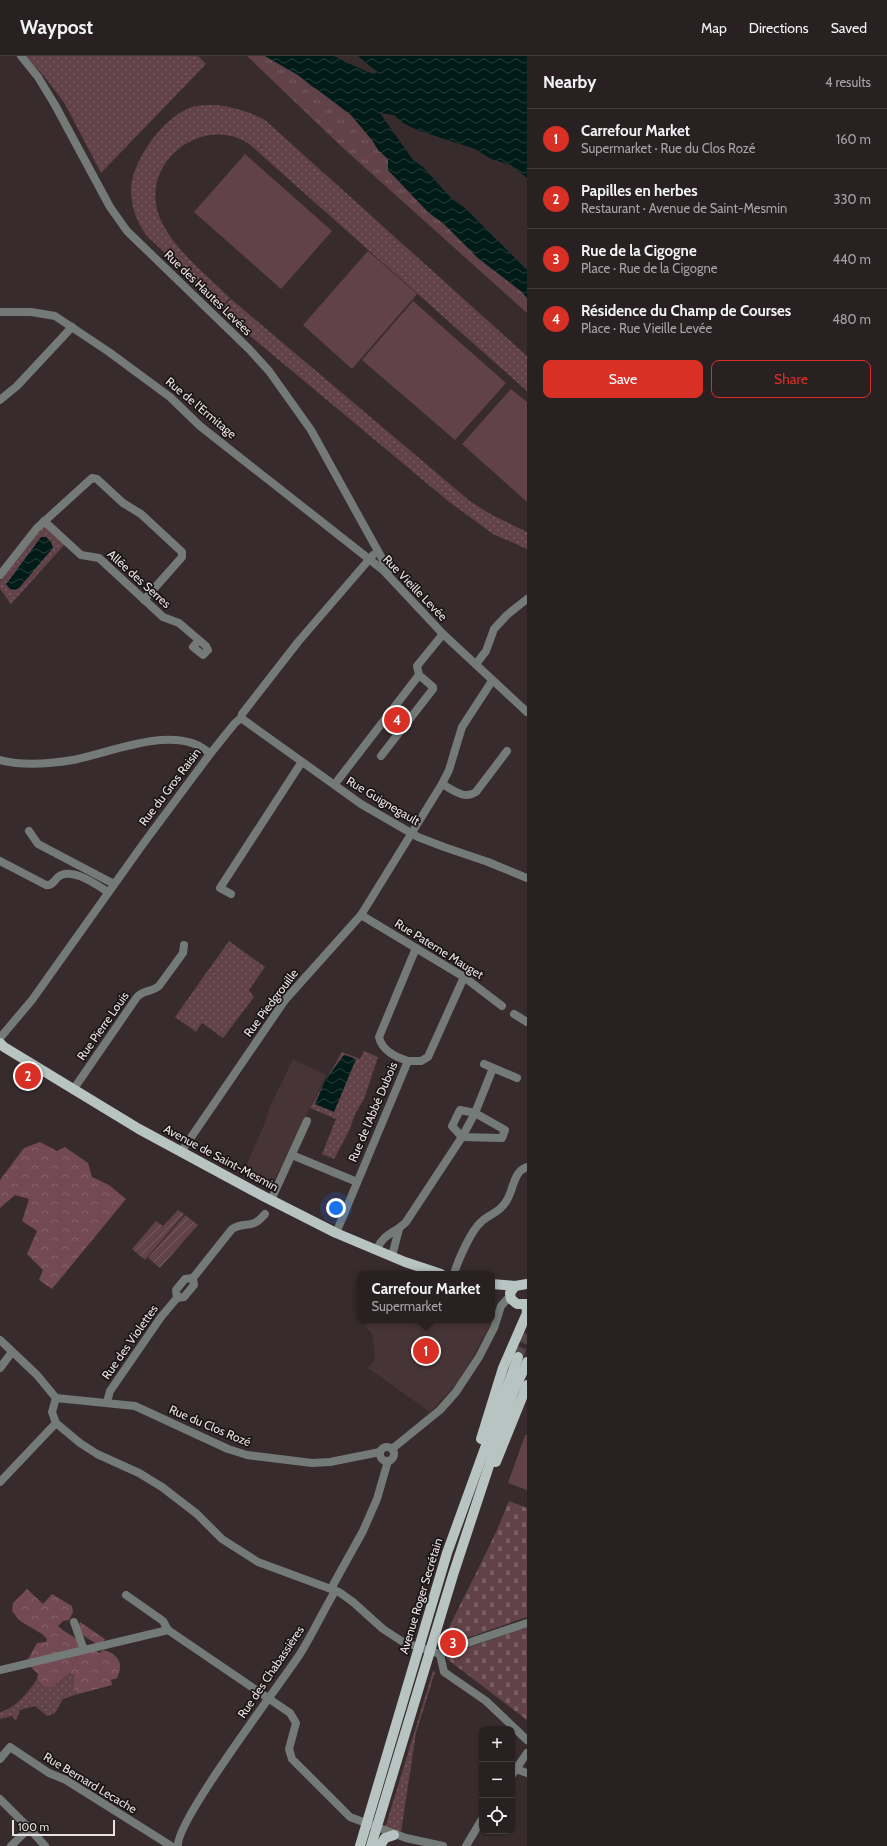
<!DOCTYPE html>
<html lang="en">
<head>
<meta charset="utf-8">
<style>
  body { margin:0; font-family:Cabin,sans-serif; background:#31282a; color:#f1f3f6 }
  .controls { position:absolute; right:12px; bottom:12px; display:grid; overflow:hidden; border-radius:8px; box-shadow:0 1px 3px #0004 }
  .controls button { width:36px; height:36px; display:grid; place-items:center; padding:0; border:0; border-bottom:1px solid #453e40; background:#292022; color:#f1f3f6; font:20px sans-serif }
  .scale { position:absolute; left:12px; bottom:10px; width:103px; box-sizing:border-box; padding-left:4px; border:2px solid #e9e0e2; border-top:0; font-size:11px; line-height:14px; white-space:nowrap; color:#e9e0e2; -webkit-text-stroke:3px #1b1516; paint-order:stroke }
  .you { position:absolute; left:336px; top:1152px; width:14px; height:14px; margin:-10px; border:3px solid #fff; border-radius:50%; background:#1a73e8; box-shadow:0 0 0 6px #1a73e833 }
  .badge { display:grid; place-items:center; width:26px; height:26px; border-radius:50%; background:#d93025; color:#fff; font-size:13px; font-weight:700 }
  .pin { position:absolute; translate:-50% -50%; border:2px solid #fff; box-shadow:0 1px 4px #0006 }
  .popup { position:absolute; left:357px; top:1215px; width:138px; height:52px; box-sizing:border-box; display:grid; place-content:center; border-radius:8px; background:#292022; filter:drop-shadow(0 1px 3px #0005); font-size:13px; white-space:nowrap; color:#a5a3a5 }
  .popup b { font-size:15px; color:#f1f3f6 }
  .popup::after { content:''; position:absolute; left:50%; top:100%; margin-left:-8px; border:8px solid transparent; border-top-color:#292022 }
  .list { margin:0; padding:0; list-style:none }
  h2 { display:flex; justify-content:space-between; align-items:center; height:52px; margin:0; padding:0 16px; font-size:17px }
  h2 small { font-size:13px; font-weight:400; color:#a5a3a5 }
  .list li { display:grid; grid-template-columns:26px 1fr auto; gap:12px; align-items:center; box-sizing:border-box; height:60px; padding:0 16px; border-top:1px solid #453e40 }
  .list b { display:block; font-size:15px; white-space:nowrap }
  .list p { margin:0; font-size:13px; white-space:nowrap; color:#a5a3a5 }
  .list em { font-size:13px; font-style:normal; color:#a5a3a5 }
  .actions { display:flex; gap:8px; padding:12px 16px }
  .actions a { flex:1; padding:9px 0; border:1px solid #d93025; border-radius:8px; text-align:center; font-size:14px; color:#d93025 }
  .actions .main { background:#d93025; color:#fff }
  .icon { flex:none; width:22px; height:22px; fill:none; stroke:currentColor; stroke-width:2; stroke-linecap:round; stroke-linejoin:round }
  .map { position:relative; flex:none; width:527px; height:1790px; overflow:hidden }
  header { display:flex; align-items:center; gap:24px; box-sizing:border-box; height:56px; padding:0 20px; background:#292022; border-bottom:1px solid #453e40 }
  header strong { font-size:19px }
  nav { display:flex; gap:22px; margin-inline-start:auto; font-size:14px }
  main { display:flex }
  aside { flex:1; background:#292022 }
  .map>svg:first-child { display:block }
  .built { fill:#463436 }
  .grass { fill:url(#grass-dots) }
  .forest { fill:url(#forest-crowns) }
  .cemetery { fill:url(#cemetery-stones) }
  .park { fill:url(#park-tufts) }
  .garden { fill:url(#garden-furrows) }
  .pitch { fill:#614249 }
  .water { fill:url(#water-waves) }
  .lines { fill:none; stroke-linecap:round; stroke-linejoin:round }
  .major-tunnel { stroke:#524648; stroke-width:10; stroke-dasharray:10 5; stroke-linecap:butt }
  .minor { stroke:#737a78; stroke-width:8 }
  .major { stroke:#b7c4c1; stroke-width:10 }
  .labels { text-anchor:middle; stroke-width:3.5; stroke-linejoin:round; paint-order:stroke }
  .street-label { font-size:12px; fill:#e9e0e2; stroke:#1b1516 }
</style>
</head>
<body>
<header>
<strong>Waypost</strong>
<nav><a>Map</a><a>Directions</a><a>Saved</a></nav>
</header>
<main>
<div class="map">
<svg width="527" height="1790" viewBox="0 0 527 1790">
  <defs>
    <pattern id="grass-dots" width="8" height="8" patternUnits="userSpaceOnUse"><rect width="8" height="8" fill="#614249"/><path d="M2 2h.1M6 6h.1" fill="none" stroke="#785d63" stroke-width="1.8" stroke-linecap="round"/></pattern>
    <pattern id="forest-crowns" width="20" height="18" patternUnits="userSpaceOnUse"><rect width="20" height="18" fill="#734953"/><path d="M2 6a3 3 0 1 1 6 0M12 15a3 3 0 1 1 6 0" fill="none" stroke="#87636b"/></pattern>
    <pattern id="cemetery-stones" width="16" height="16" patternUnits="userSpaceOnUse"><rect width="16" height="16" fill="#614249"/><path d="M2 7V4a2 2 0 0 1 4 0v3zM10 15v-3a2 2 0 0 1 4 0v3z" fill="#785d63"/></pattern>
    <pattern id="park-tufts" width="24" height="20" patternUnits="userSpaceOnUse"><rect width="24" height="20" fill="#614249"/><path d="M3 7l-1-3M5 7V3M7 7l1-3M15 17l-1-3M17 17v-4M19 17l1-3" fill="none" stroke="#785d63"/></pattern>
    <pattern id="garden-furrows" width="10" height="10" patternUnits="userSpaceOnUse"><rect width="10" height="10" fill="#614249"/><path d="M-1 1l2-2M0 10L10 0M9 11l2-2" fill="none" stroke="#785d63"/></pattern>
    <pattern id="water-waves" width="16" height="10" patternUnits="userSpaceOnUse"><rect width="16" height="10" fill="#011c18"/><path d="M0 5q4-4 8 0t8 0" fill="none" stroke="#263d39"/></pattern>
  </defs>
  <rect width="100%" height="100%" fill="#372b2d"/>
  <!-- built -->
  <g class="built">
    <path d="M293 1003 326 1019 271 1131 243 1117 266 1064 269 1052Z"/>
    <path d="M368 1264H491L490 1270 457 1328 430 1356 368 1312 375 1303 372 1277 364 1270Z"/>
  </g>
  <!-- grass -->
  <g class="grass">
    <path d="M25 0H198L206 8 101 117 65 48 44 20Z"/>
    <path d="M215 49C233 51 248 55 265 64L527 300V335L248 87C202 59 142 105 158 157 169 190 206 218 230 242L221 251 147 180C137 167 132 153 131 137 130 106 165 57 196 50 202 49 209 49 215 49Z"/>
    <path d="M231 243 471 446 492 459 527 476V493L493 478 448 445 244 275 222 252Z"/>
    <path d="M47 470 65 488 11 548 0 533V525L43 471Z"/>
    <path d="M229 885 265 911 249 934 254 941 223 982 202 967 196 976 175 961Z"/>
    <path d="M364 995 378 1001 364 1043 355 1058 349 1075 334 1103 322 1098 336 1063 310 1052 342 996 360 1003Z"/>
    <path d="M433 1615 435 1616 416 1677 401 1776 385 1772Z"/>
    <path d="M70 1617 74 1619 73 1631 78 1638 63 1643 55 1657 47 1660 35 1650 20 1654 16 1665 12 1660 0 1663V1656C15 1653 29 1635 37 1623L44 1631H52Z"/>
  </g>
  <!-- forest -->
  <g class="forest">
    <path d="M40 1086 57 1095 65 1091 88 1107 92 1121 109 1129 126 1143 52 1233 39 1224 43 1214 27 1198 37 1175 22 1165 29 1143 15 1139 0 1152V1124L24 1092Z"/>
    <path d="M27 1533 43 1548 52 1538 72 1550 73 1556 69 1564 63 1565 58 1570C71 1581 86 1587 99 1597L103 1594C119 1598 124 1608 117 1622L111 1624 112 1629 78 1638 73 1631 74 1619 70 1617 52 1631H44L37 1623 38 1618 31 1611 27 1605 37 1587 46 1586 47 1583 42 1578 20 1565 12 1555 13 1547Z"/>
    <path d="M80 1566 105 1583 100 1590 76 1575Z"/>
  </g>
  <!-- cemetery -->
  <g class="cemetery">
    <path d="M509 1445 527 1452V1561L452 1587 445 1580C466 1535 491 1491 509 1445Z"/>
    <path d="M527 1571V1664L447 1603 448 1599Z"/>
  </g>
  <!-- park -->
  <path class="park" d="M247 0H265L298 19 312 31 321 35 351 59 372 84 378 94 388 103V114L428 156 445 169 479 203 524 238 527 242V257L342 91Z"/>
  <!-- garden -->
  <g class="garden">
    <path d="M178 1154 184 1158 145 1204 132 1193 156 1165 163 1170Z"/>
    <path d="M185 1159 198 1169 160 1212 148 1202Z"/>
  </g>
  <!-- pitch -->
  <g class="pitch">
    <path d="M245 98 332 175 281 233 194 156Z"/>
    <path d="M368 195 417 238 352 313 303 269Z"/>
    <path d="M413 245 506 327 455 384 362 304Z"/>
    <path d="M511 333 527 346V446L462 388Z"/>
    <path d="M525 1379H527V1434L508 1427Z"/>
  </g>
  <!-- water -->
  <g class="water">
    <path d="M265 0H334L363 14 374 18 377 16 358 0H527V122L511 109 491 103 475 93 417 74 403 67 394 59 380 57 413 104 423 111 451 142 465 152 527 214V242L521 235 479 203 445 169 428 156 388 114V103L378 94 372 84 351 59 298 19Z"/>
    <path d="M41 481H46L51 486 53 492 19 532 15 534 10 533 6 528 10 523Z"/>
    <path d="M345 999 356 1003 334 1056 315 1048 325 1025 343 1000Z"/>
  </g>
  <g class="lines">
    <!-- major-tunnel -->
    <path class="major-tunnel" d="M518 1301 527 1278"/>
    <!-- minor -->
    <g class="minor">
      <path d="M21 0 38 21 55 49 110 151 127 175 249 293 269 315 311 374 389 515"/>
      <path d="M0 256H31L55 260 109 296 170 341 200 370 383 514 443 578 527 656"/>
      <path d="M0 344 17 330 72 271"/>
      <path d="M44 465 81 499 99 502 163 561 179 567 206 590 208 594 203 599 193 591 199 584"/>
      <path d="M0 519 37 472 92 422 97 423 123 447 141 458 182 496V501L144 544"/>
      <path d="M476 608 486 595 494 573 507 559 527 543"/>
      <path d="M241 662 361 748 418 781 444 791 488 806 527 822"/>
      <path d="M381 700 433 633V631L419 619"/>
      <path d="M0 704C23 710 49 708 73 704 111 697 178 666 210 698"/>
      <path d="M338 724 419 619 417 610 443 578"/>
      <path d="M442 728C453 734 464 744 476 736L507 695"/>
      <path d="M29 775 38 788 114 828"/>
      <path d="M0 805 46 829C52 830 54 825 58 821 71 810 97 829 108 836"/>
      <path d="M231 838 220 832 301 707"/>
      <path d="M361 859 464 921 502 950"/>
      <path d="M514 958 527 966"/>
      <path d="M0 982 32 944 143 788 210 698 235 667 241 662 242 658 298 586 373 499"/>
      <path d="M408 1005H421L428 1001 464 921"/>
      <path d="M484 1008 517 1022"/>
      <path d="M73 1034 137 941C143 934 152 936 159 930L183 897 184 889"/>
      <path d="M460 1054 475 1057 505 1074 502 1082 462 1081 452 1070Z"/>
      <path d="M181 1096 285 944 361 859 442 728 449 714 462 671 492 625"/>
      <path d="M292 1099 357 1126"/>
      <path d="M271 1144 307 1065"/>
      <path d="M336 1177 408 1005C396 1001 382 995 379 981L416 892"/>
      <path d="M377 1193C384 1177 394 1178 406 1166L462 1081 475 1057 493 1012"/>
      <path d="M392 1200 399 1173"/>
      <path d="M454 1218C458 1204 471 1175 481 1166 489 1158 499 1157 505 1147 514 1136 512 1116 527 1111"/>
      <path d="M193 1222 232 1173C246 1164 251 1175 265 1158"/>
      <path d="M177 1242 184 1241 194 1229 193 1222"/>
      <path d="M177 1242 176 1234 185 1223 193 1222"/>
      <path d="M0 1284 37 1319 56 1342"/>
      <path d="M0 1312 12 1296"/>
      <path d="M56 1342 52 1356 56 1367 80 1387 97 1398 139 1417 162 1431 197 1458 222 1483 258 1506 339 1536 353 1546 383 1573 403 1586 440 1598"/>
      <path d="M56 1342 135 1350 228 1393 247 1399 312 1407 330 1406 380 1396"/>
      <path d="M107 1346 110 1335 161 1261 177 1242"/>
      <circle cx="387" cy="1398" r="7"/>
      <path d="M392 1393 440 1354 456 1336 479 1301 494 1272 501 1250 510 1240"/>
      <path d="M0 1426 56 1367"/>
      <path d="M126 1539 163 1565 168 1574"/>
      <path d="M74 1566 84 1594"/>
      <path d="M440 1598 444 1616 486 1645 527 1684"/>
      <path d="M440 1598 444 1595 527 1567"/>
      <path d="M0 1614 168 1574 290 1657 296 1667 289 1693 292 1703 350 1761 406 1782 443 1790"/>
      <path d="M0 1703 10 1691 49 1717 66 1724 171 1790"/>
      <path d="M516 1713 527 1717"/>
      <path d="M512 1719 527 1697"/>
      <path d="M0 1743 29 1772 11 1790"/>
      <path d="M29 1772 45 1790"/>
      <path d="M178 1790C175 1766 281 1627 300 1598 312 1579 322 1557 334 1537L333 1529 363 1475 377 1443 388 1405"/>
      <path d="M466 1790 482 1763"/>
    </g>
    <!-- major -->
    <g class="major">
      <path d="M0 987 4 991 139 1073 263 1140 336 1177 405 1206 441 1218"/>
      <path d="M492 1228 515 1230 527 1228"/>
      <path d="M515 1230 510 1237 511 1243 517 1248H527"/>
      <path d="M481 1383 503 1312 527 1257 526 1248"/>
      <path d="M496 1406 527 1329"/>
      <path d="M360 1790 447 1497 518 1301"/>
      <path d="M371 1790 453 1519 513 1337 527 1306"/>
      <path d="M380 1790 385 1782 394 1779"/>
    </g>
  </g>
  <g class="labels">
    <!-- street labels -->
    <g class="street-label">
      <text transform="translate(208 237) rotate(44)" y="4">Rue des Hautes Levées</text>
      <text transform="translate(201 352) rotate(40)" y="4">Rue de l'Ermitage</text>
      <text transform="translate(139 523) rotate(42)" y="4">Allée des Serres</text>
      <text transform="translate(415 532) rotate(46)" y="4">Rue Vieille Levée</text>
      <text transform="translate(170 731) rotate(-53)" y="4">Rue du Gros Raisin</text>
      <text transform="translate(383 745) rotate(31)" y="4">Rue Guignegault</text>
      <text transform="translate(439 893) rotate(32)" y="4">Rue Paterne Mauget</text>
      <text transform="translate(271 947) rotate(-53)" y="4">Rue Piedgrouille</text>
      <text transform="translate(103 970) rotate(-55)" y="4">Rue Pierre Louis</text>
      <text transform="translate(373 1056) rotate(-67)" y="4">Rue de l'Abbé Dubois</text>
      <text transform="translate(221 1102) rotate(28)" y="4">Avenue de Saint-Mesmin</text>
      <text transform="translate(130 1286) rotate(-55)" y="4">Rue des Violettes</text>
      <text transform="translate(210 1370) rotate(23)" y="4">Rue du Clos Rozé</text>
      <text transform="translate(421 1540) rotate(-73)" y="4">Avenue Roger Secrétain</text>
      <text transform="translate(271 1616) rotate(-56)" y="4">Rue des Chabassières</text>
      <text transform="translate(90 1727) rotate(31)" y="4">Rue Bernard Lecache</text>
    </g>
  </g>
</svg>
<div class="controls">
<button>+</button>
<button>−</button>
<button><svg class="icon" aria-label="locate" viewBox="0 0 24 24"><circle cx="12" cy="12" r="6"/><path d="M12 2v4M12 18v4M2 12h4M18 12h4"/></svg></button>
</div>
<div class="scale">100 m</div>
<div class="you"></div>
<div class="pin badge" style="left:426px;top:1295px">1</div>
<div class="popup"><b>Carrefour Market</b>Supermarket</div>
<div class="pin badge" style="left:28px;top:1020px">2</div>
<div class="pin badge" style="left:453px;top:1587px">3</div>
<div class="pin badge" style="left:397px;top:664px">4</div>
</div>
<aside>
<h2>Nearby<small>4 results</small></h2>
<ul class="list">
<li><span class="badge">1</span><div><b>Carrefour Market</b><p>Supermarket · Rue du Clos Rozé</p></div><em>160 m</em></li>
<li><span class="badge">2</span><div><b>Papilles en herbes</b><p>Restaurant · Avenue de Saint-Mesmin</p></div><em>330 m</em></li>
<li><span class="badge">3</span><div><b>Rue de la Cigogne</b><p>Place · Rue de la Cigogne</p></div><em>440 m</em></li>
<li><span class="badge">4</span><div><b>Résidence du Champ de Courses</b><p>Place · Rue Vieille Levée</p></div><em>480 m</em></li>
</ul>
<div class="actions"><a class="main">Save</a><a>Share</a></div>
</aside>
</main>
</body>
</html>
